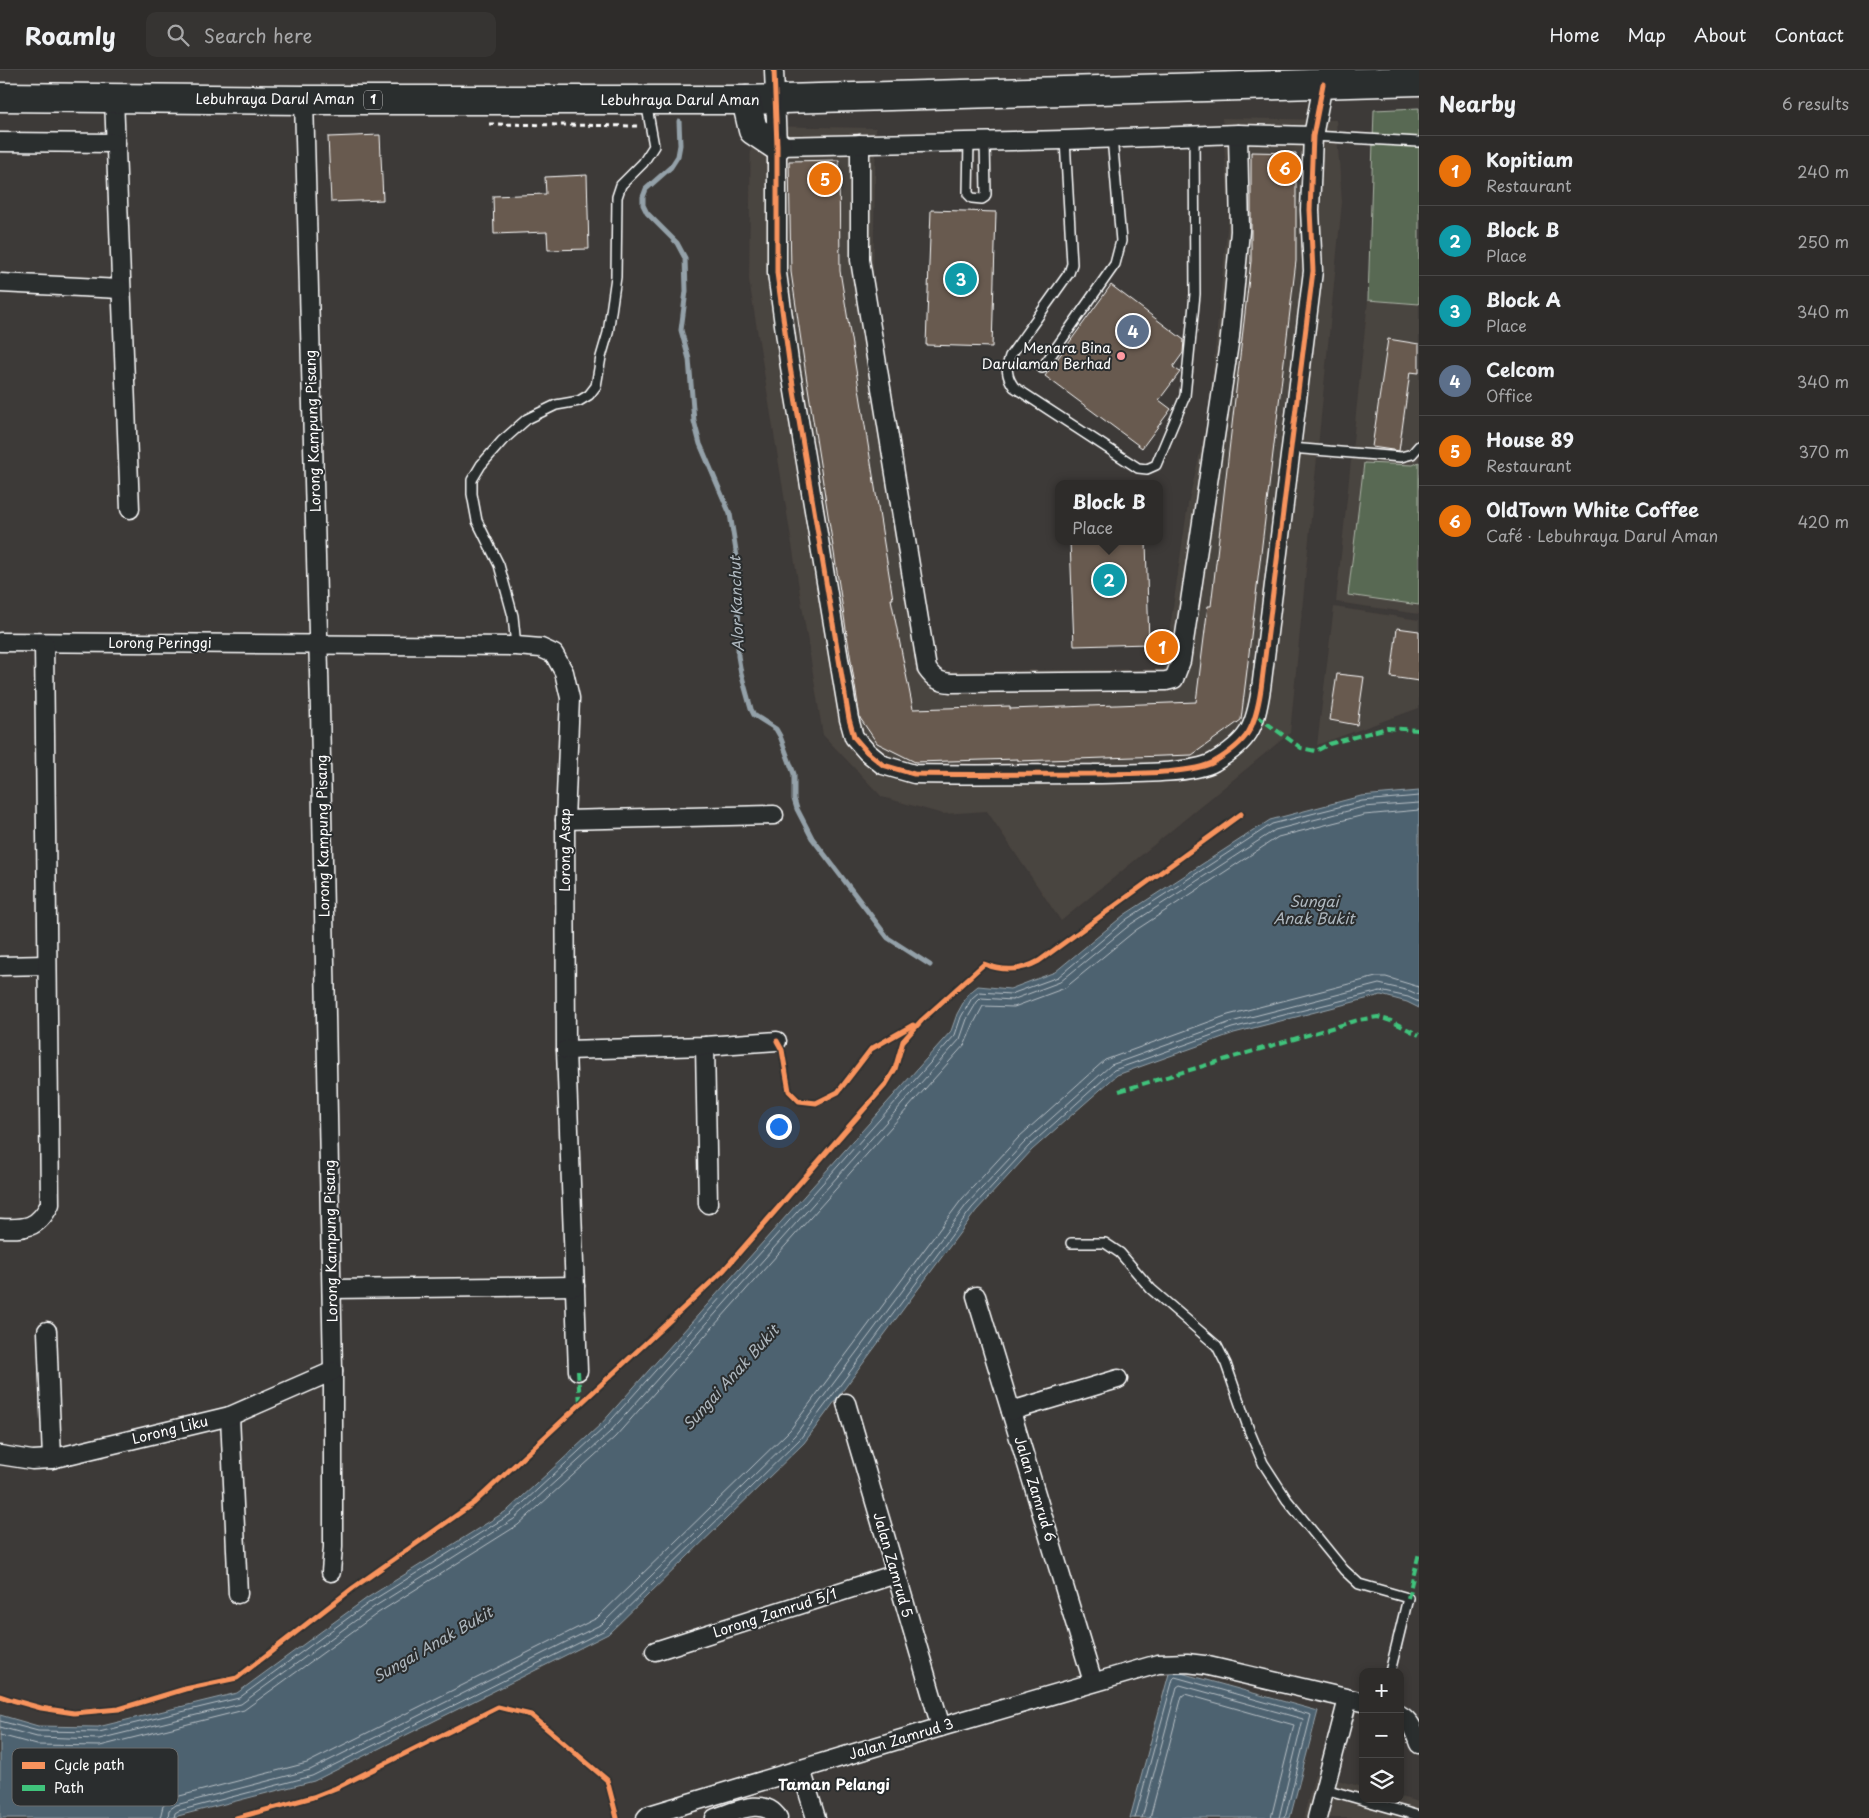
<!DOCTYPE html>
<html lang="en">
<head>
<meta charset="utf-8">
<style>
  body { margin:0; font-family:"Playpen Sans",sans-serif; background:#363432; color:#f1f3f6 }
  .controls { position:absolute; right:15px; bottom:15px; display:grid; overflow:hidden; border-radius:10px; box-shadow:0 2px 8px #0003 }
  .controls button { width:45px; height:45px; display:grid; place-items:center; padding:0; border:0; border-bottom:1px solid #494847; background:#2e2c2a; color:#f1f3f6; font:25px sans-serif }
  .you { position:absolute; left:778px; top:1056px; width:18px; height:18px; margin:-12px; border:4px solid #fff; border-radius:50%; background:#1a73e8; box-shadow:0 0 0 8px #1a73e833 }
  .badge { display:grid; place-items:center; width:32px; height:32px; border-radius:50%; background:#e69b98; color:#fff; font-size:16px; font-weight:700 }
  .pin { position:absolute; translate:-50% -50%; border:2px solid #fff; box-shadow:0 1px 5px #0006 }
  .popup { position:absolute; left:1055px; top:410px; width:108px; height:65px; box-sizing:border-box; display:grid; place-content:center; border-radius:10px; background:#2e2c2a; filter:drop-shadow(0 1px 4px #0005); font-size:16px; white-space:nowrap; color:#a7a7a8 }
  .popup b { font-size:19px; color:#f1f3f6 }
  .popup::after { content:''; position:absolute; left:50%; top:100%; margin-left:-10px; border:10px solid transparent; border-top-color:#2e2c2a }
  .list { margin:0; padding:0; list-style:none }
  h2 { display:flex; justify-content:space-between; align-items:center; height:65px; margin:0; padding:0 20px; font-size:21px }
  h2 small { font-size:16px; font-weight:400; color:#a7a7a8 }
  .list li { display:grid; grid-template-columns:32px 1fr auto; gap:15px; align-items:center; box-sizing:border-box; height:70px; padding:0 20px; border-top:1px solid #494847 }
  .list b { display:block; font-size:19px; white-space:nowrap }
  .list p { margin:0; font-size:16px; white-space:nowrap; color:#a7a7a8 }
  .list em { font-size:16px; font-style:normal; color:#a7a7a8 }
  .icon { flex:none; width:28px; height:28px; fill:none; stroke:currentColor; stroke-width:2; stroke-linecap:round; stroke-linejoin:round }
  .map { position:relative; flex:none; width:1419px; height:1748px; overflow:hidden }
  header { display:flex; align-items:center; gap:30px; box-sizing:border-box; height:70px; padding:0 25px; background:#2e2c2a; border-bottom:1px solid #494847 }
  header strong { font-size:24px }
  nav { display:flex; gap:28px; margin-inline-start:auto; font-size:18px }
  .search { width:350px; height:45px; background:#363432; display:flex; align-items:center; gap:12px; box-sizing:border-box; padding:0 18px; border-radius:10px; color:#a7a7a8; font-size:19px }
  main { display:flex }
  aside { flex:1; background:#2e2c2a }
  .map>svg:first-child { display:block }
  .built { fill:#4a443f }
  .green { fill:#596952; stroke:#acb4a8 }
  .water { fill:#4d6270; stroke:#94a1a9 }
  .lines { fill:none; stroke-linecap:round; stroke-linejoin:round }
  .shore { stroke:#b8c0c6; stroke-width:1 }
  .stream { stroke:#94a1a9; stroke-width:5 }
  .building { fill:#685a4f; stroke:#fff }
  .lane-casing { stroke:#fff; stroke-width:12 }
  .street-casing { stroke:#fff; stroke-width:21 }
  .primary-casing { stroke:#fff; stroke-width:31 }
  .path { stroke:#fff; stroke-width:3; stroke-dasharray:5 4; stroke-linecap:butt }
  .lane { stroke:#2a2d2e; stroke-width:9 }
  .street { stroke:#2a2d2e; stroke-width:18 }
  .primary { stroke:#2a2d2e; stroke-width:28 }
  .quiet { stroke:#40c37c; stroke-width:4; stroke-dasharray:8 4; stroke-linecap:butt }
  .cycleway-casing { stroke:#2a2d2e; stroke-width:8 }
  .cycleway { stroke:#f8935d; stroke-width:5 }
  .poi-dot { fill:#ff9aa2; stroke:#2a2d2e; stroke-width:2 }
  .labels { text-anchor:middle; stroke-width:4; stroke-linejoin:round; paint-order:stroke }
  .shield { fill:#2a2d2e; stroke:#bfc0c0; stroke-width:1 }
  .shield-label { font-size:12px; font-weight:bold; fill:#fff }
  .street-label { font-size:14px; fill:#fff; stroke:#2a2d2e }
  .poi-label { font-size:14px; fill:#fff; stroke:#2a2d2e; text-anchor:end }
  .water-label { font-size:15px; font-style:italic; fill:#afb8bf; stroke:#2a2d2e }
  .neighbourhood-label { font-size:15px; font-weight:bold; fill:#fff; stroke:#2a2d2e }
  .key { fill:#2a2d2e; stroke:#6a6c6d; stroke-width:1 }
  .key-label { font-size:14px; fill:#fff }
</style>
</head>
<body>
<header>
<strong>Roamly</strong>
<div class="search"><svg class="icon" aria-label="search" viewBox="0 0 24 24"><circle cx="10" cy="10" r="6"/><path d="M15 15l6 6"/></svg>Search here</div>
<nav><a>Home</a><a>Map</a><a>About</a><a>Contact</a></nav>
</header>
<main>
<div class="map">
<svg width="1419" height="1748" viewBox="0 0 1419 1748">
  <rect width="100%" height="100%" fill="#3d3a38"/>
  <filter id="ink" filterUnits="userSpaceOnUse"><feTurbulence type="fractalNoise" baseFrequency=".02" numOctaves="2"/><feDisplacementMap in="SourceGraphic" scale="10" xChannelSelector="R" yChannelSelector="G"/><feConvolveMatrix kernelMatrix="1 2 1 2 8 2 1 2 1" color-interpolation-filters="sRGB"/></filter>
  <g filter="url(#ink)">
    <!-- built -->
    <g class="built">
      <path d="M1222 48 1336 50 1342 132 1290 663 1061 851 987 741 943 744 882 727 823 665 749 210 751 56 876 58 873 212 936 601 1164 599 1188 434 1208 349 1229 140Z"/>
      <path d="M1368 230 1419 234V544L1336 532Z"/>
      <path d="M1334 537 1419 550V638L1317 675Z"/>
      <path d="M1315 1704 1363 1717V1729H1400V1727L1419 1732V1748H1303Z"/>
    </g>
    <!-- green -->
    <g class="green">
      <path d="M1419 38V234L1368 230 1374 40Z"/>
      <path d="M1419 392V535L1348 525 1364 393 1413 395Z"/>
    </g>
    <!-- water -->
    <g class="water">
      <path d="M1419 721V938L1407 932 1381 925 1234 963 1117 1005 1032 1080 976 1141 804 1373 608 1564 314 1711 170 1748H0V1645L38 1656 98 1657 237 1623 367 1528 508 1440 601 1354 951 961 957 944 968 924 978 916 1010 919 1055 902 1124 845 1270 750 1361 726Z"/>
      <path d="M1170 1600 1318 1641 1290 1748H1130Z"/>
    </g>
    <g class="lines">
      <!-- shore -->
      <g class="shore">
        <path d="M0 1651 38 1661 99 1662 239 1628 370 1532 511 1444 605 1357 955 965 961 947 972 928 979 922 1011 924 1058 907 1127 849 1272 754 1362 731 1419 726"/>
        <path d="M0 1657 37 1667 99 1669 241 1634 374 1537 514 1449 610 1362 960 969 967 949 977 932 981 928 1012 930 1060 912 1131 854 1275 760 1363 737 1419 733"/>
        <path d="M0 1665 37 1675 100 1676 244 1640 378 1543 518 1455 615 1367 965 974 974 953 983 936 1014 937 1065 918 1136 860 1278 767 1364 745 1419 740"/>
        <path d="M160 1748 163 1736 172 1728 307 1693 597 1548 790 1360 962 1129 1019 1067 1105 990 1228 945 1376 907H1386L1419 917"/>
        <path d="M168 1748 169 1740 176 1735 310 1700 602 1554 795 1365 967 1134 1025 1072 1111 995 1231 952 1379 914 1410 921 1419 925"/>
        <path d="M174 1748 175 1743 178 1741 312 1706 605 1560 800 1369 972 1138 1029 1076 1114 1000 1232 958 1380 921 1408 927 1419 932"/>
        <path d="M1135 1748 1173 1609 1175 1607 1311 1645 1285 1748"/>
        <path d="M1142 1748 1177 1617 1180 1615 1303 1649 1279 1748"/>
        <path d="M1150 1748 1182 1626 1185 1624 1294 1655 1271 1748"/>
      </g>
      <!-- stream -->
      <path class="stream" d="M679 51 680 75 678 86 671 97 646 119 643 127V135L647 143 677 173 685 188 686 221 681 260 689 289 694 351 700 374 730 444 739 499 738 586 741 603 751 639 754 645 776 659 780 666 794 704V729L797 739 812 768 888 868 930 895"/>
    </g>
    <!-- building -->
    <g class="building">
      <path d="M380 65 383 130 331 132 328 67Z"/>
      <path d="M1251 82 1296 83V191L1241 650 1192 685 1018 691V689L915 692 877 673 860 648 806 305 791 202 789 91 839 90 840 201 893 529H891L913 639 1010 636V639L1196 632 1208 536H1211L1251 191Z"/>
      <path d="M587 105 589 179 548 180 547 162 494 164 493 126 546 124 545 107Z"/>
      <path d="M931 140 996 142 992 277 926 275Z"/>
      <path d="M1111 215 1184 270 1183 283 1173 297 1180 302 1159 330 1171 339 1142 378 1045 306Z"/>
      <path d="M1388 269 1419 274V303L1410 302 1399 381 1372 377Z"/>
      <path d="M1070 471H1146L1149 574 1074 576Z"/>
      <path d="M1397 558 1419 561V611L1391 607Z"/>
      <path d="M1337 604 1364 607 1357 655 1330 650Z"/>
    </g>
    <g class="lines">
      <!-- lane casing -->
      <g class="lane-casing">
        <g id="lane">
          <path d="M1313 66 1419 72"/>
          <path d="M1065 70 1072 194 1069 203 1010 286C1006 298 1006 306 1014 317L1138 398 1147 399 1156 395 1185 326 1195 224 1194 65"/>
          <path d="M969 71 968 124 972 128 982 129 985 127 986 124 985 71"/>
          <path d="M1042 298 1115 194 1121 171 1112 67"/>
          <path d="M1291 378 1401 387 1412 384 1419 376"/>
          <path d="M516 576 513 546 499 495 477 451 472 424V410L481 395 502 371 527 349 556 335 579 331 589 325 596 316 601 287 608 263 616 207 617 127 621 115 643 93 654 76 646 32"/>
          <path d="M1071 1173H1105L1120 1183 1151 1219 1217 1276 1226 1294 1249 1360 1263 1393 1287 1430 1344 1500 1359 1514 1408 1528 1390 1602"/>
          <path d="M1325 1719 1419 1746"/>
        </g>
      </g>
      <!-- street casing -->
      <g class="street-casing">
        <g id="street">
          <path d="M774 0 777 76V203L789 291 849 649 854 667 867 682 883 695 914 704C974 705 1034 704 1093 704 1122 703 1191 705 1214 692 1249 671 1255 658 1261 619L1313 201 1310 140 1313 66 1323 14"/>
          <path d="M114 28 130 439"/>
          <path d="M304 30 320 639 333 1301V1477L331 1502"/>
          <path d="M0 72 116 73"/>
          <path d="M860 74V190L927 599C934 609 939 612 951 613L1166 611 1174 609 1181 591 1230 267 1240 161 1238 64"/>
          <path d="M777 76 1065 70 1238 64 1313 66"/>
          <path d="M0 213 120 219"/>
          <path d="M0 572 516 576 541 578 554 584 564 602 570 628 565 750 566 980 578 1301"/>
          <path d="M565 750 774 745"/>
          <path d="M0 896 46 895"/>
          <path d="M705 976 708 1134"/>
          <path d="M566 980 705 976 777 971"/>
          <path d="M0 1158C25 1159 38 1159 50 1134L44 573"/>
          <path d="M332 1219 575 1216"/>
          <path d="M976 1226 1093 1612"/>
          <path d="M47 1261 52 1389"/>
          <path d="M846 1333 941 1657"/>
          <path d="M1011 1341 1118 1309"/>
          <path d="M230 1346 238 1524"/>
          <path d="M0 1385 32 1390 51 1389 230 1346 333 1301"/>
          <path d="M655 1581 896 1504"/>
          <path d="M1400 1645C1411 1651 1415 1663 1419 1674"/>
          <path d="M801 1699 816 1748"/>
          <path d="M646 1748 649 1745 941 1657 1158 1594 1187 1593 1204 1595 1363 1632"/>
          <path d="M715 1748C734 1742 764 1726 778 1748"/>
          <path d="M1317 1748 1348 1629"/>
        </g>
      </g>
      <!-- primary casing -->
      <g class="primary-casing">
        <g id="primary">
          <path d="M0 27 304 30H746L1419 11"/>
          <path d="M746 30 753 60 777 76"/>
        </g>
      </g>
      <!-- path -->
      <path class="path" d="M489 54 637 56"/>
      <!-- lane -->
      <use href="#lane" class="lane"/>
      <!-- street -->
      <use href="#street" class="street"/>
      <!-- primary -->
      <use href="#primary" class="primary"/>
      <!-- quiet -->
      <g class="quiet">
        <path d="M1257 646 1301 678 1316 681 1329 674 1387 658 1419 660"/>
        <path d="M1119 1021 1358 950 1378 947 1391 951 1419 965"/>
        <path d="M578 1301 580 1335"/>
        <path d="M1408 1528 1419 1483"/>
      </g>
      <!-- cycleway casing -->
      <g class="cycleway-casing">
        <g id="cycleway">
          <path d="M774 0 777 76V203L789 291 849 649 854 667 867 682 883 695 914 704C974 705 1034 704 1093 704 1122 703 1191 705 1214 692 1249 671 1255 658 1261 619L1313 201 1310 140 1313 66 1323 14"/>
          <path d="M777 971 782 980 789 1021 799 1031 816 1033 838 1022 871 979 913 955"/>
          <path d="M0 1626 12 1630 41 1638 74 1643 119 1639 185 1619 237 1608 353 1518 474 1433 723 1201 886 1014 895 999 903 971 922 950 984 894C1004 902 1021 901 1039 891L1241 744"/>
          <path d="M236 1748 313 1727 336 1718 498 1637 531 1645 607 1710 617 1748"/>
        </g>
      </g>
      <!-- cycleway -->
      <use href="#cycleway" class="cycleway"/>
    </g>
  </g>
  <!-- markers -->
  <circle class="poi-dot" cx="1121" cy="286" r="5"/>
  <g class="labels">
    <!-- shield labels -->
    <rect class="shield" x="364" y="20.5" width="18" height="19" rx="4"/>
    <g class="shield-label">
      <text x="373" y="34">1</text>
    </g>
    <!-- street labels -->
    <g class="street-label">
      <text x="275" y="34">Lebuhraya Darul Aman</text>
      <text x="680" y="35">Lebuhraya Darul Aman</text>
      <text transform="translate(313 361) rotate(-92)" y="5">Lorong Kampung Pisang</text>
      <text x="160" y="578">Lorong Peringgi</text>
      <text transform="translate(323 766) rotate(-91)" y="5">Lorong Kampung Pisang</text>
      <text transform="translate(565 780) rotate(-90)" y="5">Lorong Asap</text>
      <text transform="translate(331 1171) rotate(-91)" y="5">Lorong Kampung Pisang</text>
      <text transform="translate(170 1360) rotate(-14)" y="5">Lorong Liku</text>
      <text transform="translate(1035 1419) rotate(73)" y="5">Jalan Zamrud 6</text>
      <text transform="translate(893 1495) rotate(74)" y="5">Jalan Zamrud 5</text>
      <text transform="translate(775 1543) rotate(-18)" y="5">Lorong Zamrud 5/1</text>
      <text transform="translate(901 1669) rotate(-17)" y="5">Jalan Zamrud 3</text>
    </g>
    <!-- poi labels -->
    <g class="poi-label">
      <text x="1111" y="283">Menara Bina<tspan x="1111" dy="16">Darulaman Berhad</tspan></text>
    </g>
    <!-- water labels -->
    <g class="water-label">
      <text transform="translate(737 534) rotate(-92)" y="5">Alor Kanchut</text>
      <text x="1314" y="837">Sungai<tspan x="1314" dy="17">Anak Bukit</tspan></text>
      <text transform="translate(731 1308) rotate(-48)" y="5">Sungai Anak Bukit</text>
      <text transform="translate(433 1575) rotate(-30)" y="5">Sungai Anak Bukit</text>
    </g>
    <!-- neighbourhood labels -->
    <g class="neighbourhood-label">
      <text x="834" y="1720">Taman Pelangi</text>
    </g>
  </g>
  <!-- legend -->
  <rect x="12" y="1678" width="166" height="58" rx="8" class="key"/>
  <rect x="22" y="1692" width="23" height="7" fill="#f8935d"/>
  <rect x="22" y="1715" width="23" height="6" fill="#40c37c"/>
  <g class="key-label">
    <text x="54" y="1700">Cycle path</text>
    <text x="54" y="1723">Path</text>
  </g>
</svg>
<div class="controls">
<button>+</button>
<button>−</button>
<button><svg class="icon" aria-label="layers" viewBox="0 0 24 24"><path d="M12 4l9 5-9 5-9-5zM3 14l9 5 9-5"/></svg></button>
</div>
<div class="you"></div>
<div class="pin badge" style="left:1162px;top:577px;background:#e8710a">1</div>
<div class="pin badge" style="left:1109px;top:510px;background:#0f9aa8">2</div>
<div class="popup"><b>Block B</b>Place</div>
<div class="pin badge" style="left:961px;top:209px;background:#0f9aa8">3</div>
<div class="pin badge" style="left:1133px;top:261px;background:#5c6f8a">4</div>
<div class="pin badge" style="left:825px;top:109px;background:#e8710a">5</div>
<div class="pin badge" style="left:1285px;top:98px;background:#e8710a">6</div>
</div>
<aside>
<h2>Nearby<small>6 results</small></h2>
<ul class="list">
<li><span class="badge" style="background:#e8710a">1</span><div><b>Kopitiam</b><p>Restaurant</p></div><em>240 m</em></li>
<li><span class="badge" style="background:#0f9aa8">2</span><div><b>Block B</b><p>Place</p></div><em>250 m</em></li>
<li><span class="badge" style="background:#0f9aa8">3</span><div><b>Block A</b><p>Place</p></div><em>340 m</em></li>
<li><span class="badge" style="background:#5c6f8a">4</span><div><b>Celcom</b><p>Office</p></div><em>340 m</em></li>
<li><span class="badge" style="background:#e8710a">5</span><div><b>House 89</b><p>Restaurant</p></div><em>370 m</em></li>
<li><span class="badge" style="background:#e8710a">6</span><div><b>OldTown White Coffee</b><p>Café · Lebuhraya Darul Aman</p></div><em>420 m</em></li>
</ul>
</aside>
</main>
</body>
</html>
